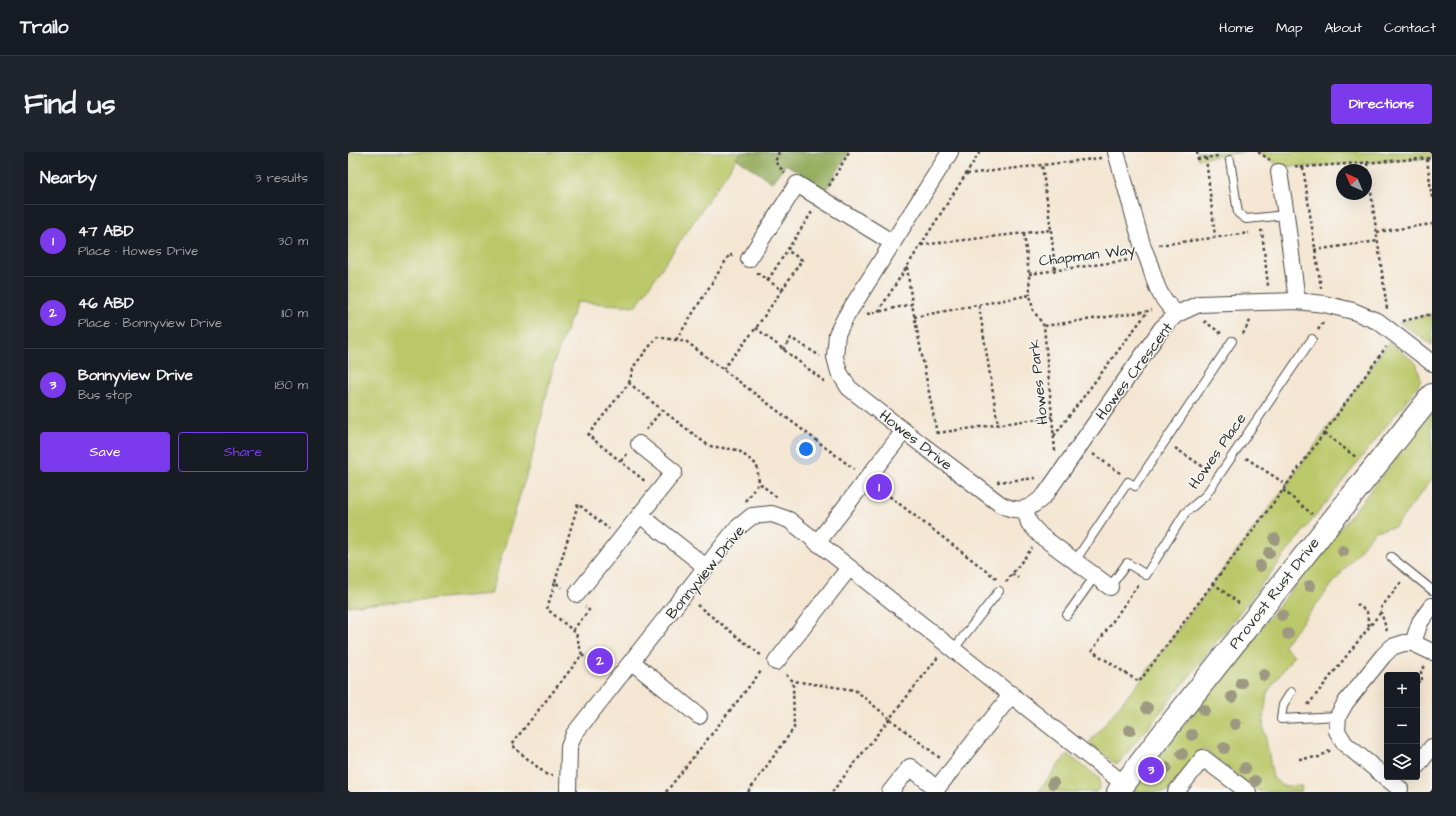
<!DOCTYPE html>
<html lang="en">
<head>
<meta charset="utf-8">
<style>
  body { margin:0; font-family:"Architects Daughter",sans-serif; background:#20242c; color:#f1f3f6 }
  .controls { position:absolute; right:12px; bottom:12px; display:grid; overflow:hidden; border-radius:4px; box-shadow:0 4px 16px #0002 }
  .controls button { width:36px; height:36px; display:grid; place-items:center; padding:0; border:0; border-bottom:1px solid #363941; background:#171b24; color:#f1f3f6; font:20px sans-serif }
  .compass { position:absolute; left:988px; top:12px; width:36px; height:36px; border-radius:50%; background:#171b24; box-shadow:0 4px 16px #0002; rotate:316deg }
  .you { position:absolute; left:458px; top:297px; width:14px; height:14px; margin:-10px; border:3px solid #fff; border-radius:50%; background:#1a73e8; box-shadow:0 0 0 6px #1a73e833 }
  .badge { display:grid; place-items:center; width:26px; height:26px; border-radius:50%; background:#7c3aed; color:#fff; font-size:13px; font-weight:700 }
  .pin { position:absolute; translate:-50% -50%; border:2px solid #fff; box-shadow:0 1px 4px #0006 }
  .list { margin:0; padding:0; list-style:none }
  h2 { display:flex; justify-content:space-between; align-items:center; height:52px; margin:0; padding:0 16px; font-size:17px }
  h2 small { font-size:13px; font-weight:400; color:#9ea1a6 }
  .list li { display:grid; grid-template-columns:26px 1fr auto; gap:12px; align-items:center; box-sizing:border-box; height:72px; padding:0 16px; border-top:1px solid #363941 }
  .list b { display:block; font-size:15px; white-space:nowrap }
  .list p { margin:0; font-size:13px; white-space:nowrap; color:#9ea1a6 }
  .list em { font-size:13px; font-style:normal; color:#9ea1a6 }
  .actions { display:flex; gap:8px; padding:12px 16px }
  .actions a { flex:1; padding:9px 0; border:1px solid #7c3aed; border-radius:4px; text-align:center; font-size:14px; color:#7c3aed }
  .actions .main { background:#7c3aed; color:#fff }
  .icon { flex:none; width:22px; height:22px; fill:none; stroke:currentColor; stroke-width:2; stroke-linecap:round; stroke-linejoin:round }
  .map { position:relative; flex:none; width:1084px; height:640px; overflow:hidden; border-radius:4px }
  header { display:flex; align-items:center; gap:24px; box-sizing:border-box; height:56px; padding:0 20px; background:#171b24; border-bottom:1px solid #363941 }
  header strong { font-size:19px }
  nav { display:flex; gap:22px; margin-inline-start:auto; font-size:14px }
  .intro { display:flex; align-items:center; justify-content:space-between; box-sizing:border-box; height:96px; padding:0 24px }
  h1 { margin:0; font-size:28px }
  .button { padding:10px 18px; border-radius:4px; background:#7c3aed; color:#fff; font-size:14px; font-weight:700 }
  main { display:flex; gap:24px; padding:0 24px }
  aside { flex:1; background:#171b24; border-radius:4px; box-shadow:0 4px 16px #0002 }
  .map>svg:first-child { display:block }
  .green { fill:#bbc869; stroke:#737a4a }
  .forest { fill:#94ac5d; stroke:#606c44 }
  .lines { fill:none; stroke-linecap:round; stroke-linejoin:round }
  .lane-casing { stroke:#494744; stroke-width:10 }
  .street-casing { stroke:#494744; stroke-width:18 }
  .secondary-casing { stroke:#494744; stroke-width:24 }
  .path { stroke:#494744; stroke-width:2.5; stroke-dasharray:3 3; stroke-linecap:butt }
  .lane { stroke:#fff; stroke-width:8 }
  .street { stroke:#fff; stroke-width:16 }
  .secondary { stroke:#fff; stroke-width:22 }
  .tree { fill:#9d9981 }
  .labels { text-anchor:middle; stroke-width:3; stroke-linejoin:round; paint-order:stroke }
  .street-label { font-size:15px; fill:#2b2b2b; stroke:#f6f6f2 }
</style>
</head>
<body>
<header>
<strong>Trailo</strong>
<nav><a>Home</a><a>Map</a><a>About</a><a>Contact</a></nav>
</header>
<div class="intro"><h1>Find us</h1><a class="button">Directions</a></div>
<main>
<aside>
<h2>Nearby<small>3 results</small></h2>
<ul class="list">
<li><span class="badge">1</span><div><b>47 ABD</b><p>Place · Howes Drive</p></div><em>30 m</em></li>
<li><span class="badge">2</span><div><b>46 ABD</b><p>Place · Bonnyview Drive</p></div><em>110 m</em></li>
<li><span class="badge">3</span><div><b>Bonnyview Drive</b><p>Bus stop</p></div><em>180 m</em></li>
</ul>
<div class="actions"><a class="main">Save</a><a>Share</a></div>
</aside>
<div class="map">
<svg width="1084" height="640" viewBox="0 0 1084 640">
  <rect width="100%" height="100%" fill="#f6f6f2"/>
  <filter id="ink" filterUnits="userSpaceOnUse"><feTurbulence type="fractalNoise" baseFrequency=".025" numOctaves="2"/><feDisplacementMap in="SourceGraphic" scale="8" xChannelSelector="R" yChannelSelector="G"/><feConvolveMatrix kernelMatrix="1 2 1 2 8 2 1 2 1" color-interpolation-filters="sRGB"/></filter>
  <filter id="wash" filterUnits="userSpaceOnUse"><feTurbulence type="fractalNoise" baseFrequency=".012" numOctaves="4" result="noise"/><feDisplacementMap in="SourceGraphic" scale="16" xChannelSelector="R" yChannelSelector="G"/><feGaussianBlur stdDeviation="0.9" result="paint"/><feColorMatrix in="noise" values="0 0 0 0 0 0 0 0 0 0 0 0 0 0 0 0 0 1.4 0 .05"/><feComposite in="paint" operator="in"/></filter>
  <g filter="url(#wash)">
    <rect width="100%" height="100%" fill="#f4e6d2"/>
    <!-- green -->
    <g class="green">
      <path d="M0 0H393L288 154 229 150 206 210 187 294 142 442 0 454Z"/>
      <path d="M849 0H895L850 7Z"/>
      <path d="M910 0H1084V6L955 15 930 13Z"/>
      <path d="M1084 162V193L1051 170Z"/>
      <path d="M1041 190 1068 211 1073 227 1069 235 835 532 769 613 741 591 791 530 935 338Z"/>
      <path d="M1084 261V327L1047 375 1027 379 935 494 946 503 919 541 915 572 925 626 935 634H954L953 640H912L854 596 819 640H783Z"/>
      <path d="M719 602 751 626 752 634 748 640H690Z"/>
    </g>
    <!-- forest -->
    <path class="forest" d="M393 0H501L478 38 438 12 424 30 388 6Z"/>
  </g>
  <g filter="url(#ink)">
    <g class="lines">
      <!-- lane casing -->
      <g class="lane-casing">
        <g id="lane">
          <path d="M882 8 890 61 898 67 938 63"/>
          <path d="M1043 405 1084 438"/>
          <path d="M727 409 780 330 787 334 884 189"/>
          <path d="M762 435 779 411 798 423 837 361 857 344 964 187"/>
          <path d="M719 463 747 424"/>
          <path d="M605 498 651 439"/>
          <path d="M943 540 935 553 933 567 990 564"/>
        </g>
      </g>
      <!-- street casing -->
      <g class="street-casing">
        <g id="street">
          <path d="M602 0 497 166 489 182 487 205 491 220 501 236 556 279 652 352C671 362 682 358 697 343L814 176 829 162 851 152 949 149 976 152 1005 159 1031 170 1084 211"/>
          <path d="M768 0 795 96C802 109 804 123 810 137 814 147 822 155 829 162"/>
          <path d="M931 20 938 63 949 149"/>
          <path d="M401 107 449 32 545 91"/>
          <path d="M677 357 681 371 693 384 762 435"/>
          <path d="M292 363 358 415"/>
          <path d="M469 391 556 279"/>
          <path d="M229 442 326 320 291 292"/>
          <path d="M1065 491 1072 470 1084 454"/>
          <path d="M284 510 351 564"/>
          <path d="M428 510 501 416"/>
          <path d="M1069 614 1084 595"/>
          <path d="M1052 637 997 592 989 579 990 564 998 550 1035 504 1044 495 1056 491H1065L1084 500"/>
          <path d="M220 640 221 595 226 582 388 377 404 364 424 362 441 368 776 632"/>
          <path d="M542 640 562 615 589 637"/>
          <path d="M586 640 664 542"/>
          <path d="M828 640 855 606 900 640"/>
        </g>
      </g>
      <!-- secondary casing -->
      <g class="secondary-casing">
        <path id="secondary" d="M770 640 816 580 1084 243"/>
      </g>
      <!-- path -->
      <g class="path">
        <path d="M431 0 427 10 437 21"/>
        <path d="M849 0 850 7 870 4"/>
        <path d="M910 0 922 8"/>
        <path d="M858 6 867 84"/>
        <path d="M1079 7 1084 46"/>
        <path d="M1019 11 1039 157"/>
        <path d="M947 14 955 15 1084 6"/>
        <path d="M955 15 973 136"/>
        <path d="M619 22 753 6"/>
        <path d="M481 34 501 0"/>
        <path d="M703 78 707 118"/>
        <path d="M912 79H914L920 134"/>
        <path d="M1029 80 1084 72"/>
        <path d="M676 82 681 122 682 143"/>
        <path d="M573 93 703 78 694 13"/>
        <path d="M811 93 901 81"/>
        <path d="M966 98 1030 89"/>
        <path d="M559 115 564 152"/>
        <path d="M681 122 782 108"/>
        <path d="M420 128 464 60"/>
        <path d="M434 138 454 108 440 99"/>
        <path d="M631 154 650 273"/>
        <path d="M519 162 530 160"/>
        <path d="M566 165 682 143 685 158 696 174"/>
        <path d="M856 169 874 182"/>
        <path d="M1055 169 1084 162"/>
        <path d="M408 176 477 230"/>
        <path d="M970 178 976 169"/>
        <path d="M895 182 903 167"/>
        <path d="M328 188 382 102 385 105"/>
        <path d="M435 198 443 186 472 204"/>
        <path d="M375 217 408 176 434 138 409 121"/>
        <path d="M281 231 286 214 309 185 339 190 506 317"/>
        <path d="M314 258 361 294 390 298 409 313 411 331 430 346"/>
        <path d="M298 278 314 258 281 231 240 283 298 330"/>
        <path d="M589 281 704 265"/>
        <path d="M976 281 1009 306"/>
        <path d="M589 282 564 152 530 160 632 0"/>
        <path d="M706 284 800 159"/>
        <path d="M827 296 860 318"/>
        <path d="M707 299 696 174 800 159 804 158"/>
        <path d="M745 302 772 321"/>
        <path d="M898 306 939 333"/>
        <path d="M273 309 279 302"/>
        <path d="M649 330 688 326"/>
        <path d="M532 337 649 427"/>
        <path d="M935 338 964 362"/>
        <path d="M397 349 411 331"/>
        <path d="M664 422 670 426"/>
        <path d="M207 430 230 352 261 377"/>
        <path d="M658 430 684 396"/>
        <path d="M865 431 893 453"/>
        <path d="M790 433 744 499 791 530 935 338 1038 195"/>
        <path d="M1009 452 1019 460 1021 475"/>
        <path d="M349 453 414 504"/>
        <path d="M225 478 241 458 237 455"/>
        <path d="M1039 479 1032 457 1054 429"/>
        <path d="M234 503 256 520"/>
        <path d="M438 523 445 529 507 538 541 566"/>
        <path d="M1069 530 1074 529 1073 520 1077 514"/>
        <path d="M960 553 1033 460"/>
        <path d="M542 567 592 606"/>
        <path d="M951 607 971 605 983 598"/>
        <path d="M205 623H199L163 593 234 503 228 481 199 457 207 430 214 436"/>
        <path d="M806 624 815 630"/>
        <path d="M318 640 414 518"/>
        <path d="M400 640 446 576 445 529"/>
        <path d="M484 640 590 505"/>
      </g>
      <!-- lane -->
      <use href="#lane" class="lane"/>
      <!-- street -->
      <use href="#street" class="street"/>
      <!-- secondary -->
      <use href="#secondary" class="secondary"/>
    </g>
    <!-- trees -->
    <g class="tree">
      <circle cx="927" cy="387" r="6"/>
      <circle cx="995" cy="399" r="6"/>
      <circle cx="921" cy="401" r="6"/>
      <circle cx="912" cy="414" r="6"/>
      <circle cx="962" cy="434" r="6"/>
      <circle cx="934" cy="463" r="6"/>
      <circle cx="940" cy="482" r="6"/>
      <circle cx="916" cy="523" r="6"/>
      <circle cx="893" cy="531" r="6"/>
      <circle cx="884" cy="545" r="6"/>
      <circle cx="799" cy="556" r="6"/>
      <circle cx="856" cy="558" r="6"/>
      <circle cx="887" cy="572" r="6"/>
      <circle cx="782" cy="578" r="6"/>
      <circle cx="844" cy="583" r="6"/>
      <circle cx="876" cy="596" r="6"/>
      <circle cx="834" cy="602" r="6"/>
      <circle cx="818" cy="616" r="6"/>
      <circle cx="897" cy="616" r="6"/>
      <circle cx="907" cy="629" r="6"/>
      <circle cx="705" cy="631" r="6"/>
    </g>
  </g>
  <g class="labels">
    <!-- street labels -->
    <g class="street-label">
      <text transform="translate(739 103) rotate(-7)" y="5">Chapman Way</text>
      <text transform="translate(786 219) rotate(-53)" y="5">Howes Crescent</text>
      <text transform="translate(690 230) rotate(-96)" y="5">Howes Park</text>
      <text transform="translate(568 288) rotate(38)" y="5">Howes Drive</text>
      <text transform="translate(869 299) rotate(-55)" y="5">Howes Place</text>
      <text transform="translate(357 420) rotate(-51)" y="5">Bonnyview Drive</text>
      <text transform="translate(926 441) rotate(-52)" y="5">Provost Rust Drive</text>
    </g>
  </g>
</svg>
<div class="controls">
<button>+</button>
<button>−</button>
<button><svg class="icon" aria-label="layers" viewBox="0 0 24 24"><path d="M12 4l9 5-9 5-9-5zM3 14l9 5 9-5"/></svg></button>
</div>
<svg class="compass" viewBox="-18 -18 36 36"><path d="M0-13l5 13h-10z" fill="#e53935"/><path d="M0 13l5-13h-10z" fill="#9ea1a6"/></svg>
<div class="you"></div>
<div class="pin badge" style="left:531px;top:335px">1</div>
<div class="pin badge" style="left:252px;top:509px">2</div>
<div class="pin badge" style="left:803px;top:618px">3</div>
</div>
</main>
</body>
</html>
